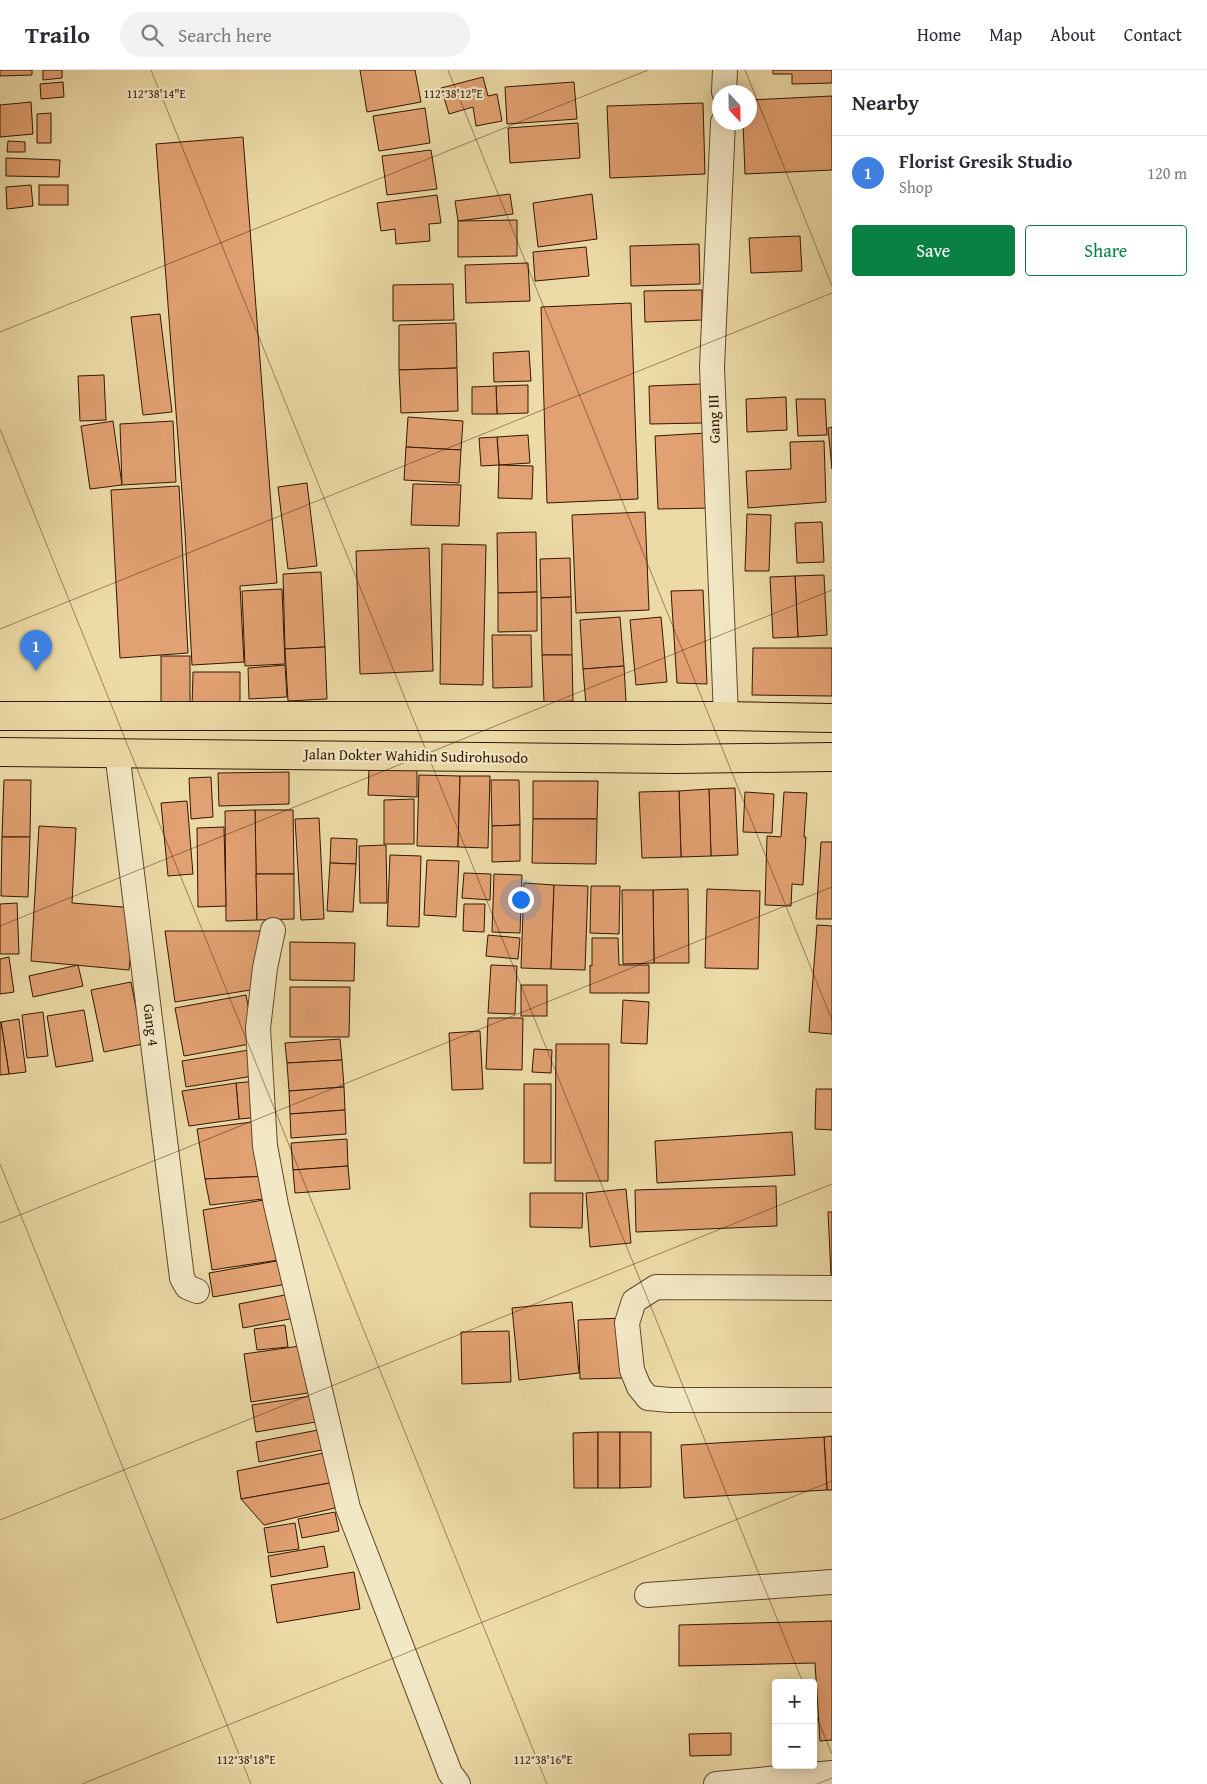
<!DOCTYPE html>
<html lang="en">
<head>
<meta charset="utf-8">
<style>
  body { margin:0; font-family:"Gentium Book Plus",serif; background:#f2f2f3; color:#2b2b33 }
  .controls { position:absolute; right:15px; bottom:15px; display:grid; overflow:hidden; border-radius:5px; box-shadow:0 2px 12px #0003 }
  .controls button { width:45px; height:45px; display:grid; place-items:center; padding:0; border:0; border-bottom:1px solid #e1e1e2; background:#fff; color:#2b2b33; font:25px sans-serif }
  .compass { position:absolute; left:712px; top:15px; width:45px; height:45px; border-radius:50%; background:#fff; box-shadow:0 2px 12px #0003; rotate:158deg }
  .you { position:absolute; left:520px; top:829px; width:18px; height:18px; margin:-12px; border:4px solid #fff; border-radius:50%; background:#1a73e8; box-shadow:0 0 0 8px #1a73e833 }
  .badge { display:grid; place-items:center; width:32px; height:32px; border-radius:50%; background:#0b8043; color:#fff; font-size:16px; font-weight:700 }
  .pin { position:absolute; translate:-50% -41px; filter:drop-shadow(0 1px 2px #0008) }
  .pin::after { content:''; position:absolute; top:26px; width:18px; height:15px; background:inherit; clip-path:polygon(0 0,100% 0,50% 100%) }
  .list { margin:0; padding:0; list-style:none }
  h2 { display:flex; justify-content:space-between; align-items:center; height:65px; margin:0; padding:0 20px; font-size:21px }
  h2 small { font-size:16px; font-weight:400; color:#7c7c81 }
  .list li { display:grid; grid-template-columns:32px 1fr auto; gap:15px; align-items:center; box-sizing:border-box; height:75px; padding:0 20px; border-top:1px solid #e1e1e2 }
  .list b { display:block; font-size:19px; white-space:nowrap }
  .list p { margin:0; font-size:16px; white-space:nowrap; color:#7c7c81 }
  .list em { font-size:16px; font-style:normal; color:#7c7c81 }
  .actions { display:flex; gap:10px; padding:15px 20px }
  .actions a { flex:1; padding:11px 0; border:1px solid #0b8043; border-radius:5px; text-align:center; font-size:18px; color:#0b8043 }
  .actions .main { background:#0b8043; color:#fff }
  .icon { flex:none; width:28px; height:28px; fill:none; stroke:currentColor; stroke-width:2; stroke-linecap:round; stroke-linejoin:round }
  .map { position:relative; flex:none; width:832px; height:1714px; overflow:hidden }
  header { display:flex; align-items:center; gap:30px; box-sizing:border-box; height:70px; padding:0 25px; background:#fff; border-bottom:1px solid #e1e1e2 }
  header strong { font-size:24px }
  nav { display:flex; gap:28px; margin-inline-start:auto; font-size:18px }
  .search { width:350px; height:45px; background:#f2f2f3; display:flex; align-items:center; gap:12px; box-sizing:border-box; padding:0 18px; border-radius:28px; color:#7c7c81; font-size:19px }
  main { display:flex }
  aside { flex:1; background:#fff }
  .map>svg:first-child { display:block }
  .building { fill:#e2a172; stroke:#331600 }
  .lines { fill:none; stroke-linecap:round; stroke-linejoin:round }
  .street-casing { stroke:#61472a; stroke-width:26 }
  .highway-casing { stroke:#331600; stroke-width:30 }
  .street { stroke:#f3e8c6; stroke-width:24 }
  .highway { stroke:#ecdba7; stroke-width:28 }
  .ticks { fill:none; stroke:#331600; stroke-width:1; stroke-opacity:0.45 }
  .labels { text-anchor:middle; stroke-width:4.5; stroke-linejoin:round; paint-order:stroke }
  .street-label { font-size:15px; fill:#331600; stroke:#f3e8c6 }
  .ticks-label { font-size:12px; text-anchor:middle; fill:#331600; stroke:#f3e8c6; stroke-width:4.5; stroke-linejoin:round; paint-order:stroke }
</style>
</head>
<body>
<header>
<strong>Trailo</strong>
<div class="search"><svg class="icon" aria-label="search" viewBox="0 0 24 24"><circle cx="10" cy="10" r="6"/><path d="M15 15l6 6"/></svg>Search here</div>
<nav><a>Home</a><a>Map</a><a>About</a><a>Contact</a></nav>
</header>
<main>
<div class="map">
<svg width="832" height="1714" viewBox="0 0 832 1714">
  <rect width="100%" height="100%" fill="#ecdba7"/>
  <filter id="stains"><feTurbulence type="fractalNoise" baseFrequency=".004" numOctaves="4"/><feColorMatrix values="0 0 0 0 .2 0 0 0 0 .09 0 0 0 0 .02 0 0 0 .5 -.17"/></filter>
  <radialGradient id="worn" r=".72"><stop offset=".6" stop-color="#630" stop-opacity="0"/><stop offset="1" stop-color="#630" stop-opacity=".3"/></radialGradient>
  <!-- building -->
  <g class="building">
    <path d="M0 0H32V5L0 6Z"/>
    <path d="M43 0H62V8L43 10Z"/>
    <path d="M360 0H415L421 32 367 42Z"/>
    <path d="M773 0H832V13L792 14V4H773Z"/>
    <path d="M483 7 488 26 497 24 502 51 476 56 473 37 449 44 441 18Z"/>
    <path d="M63 12 64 27 41 29 40 14Z"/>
    <path d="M574 12 577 49 507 54 505 17Z"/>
    <path d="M832 26V100L745 104 743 52H750V30Z"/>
    <path d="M31 32 33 64 0 67V35Z"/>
    <path d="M703 33 705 104 610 108 607 36Z"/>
    <path d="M425 38 430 73 379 81 373 46Z"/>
    <path d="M51 43V73H37V44Z"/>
    <path d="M578 53 580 88 510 93 508 58Z"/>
    <path d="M243 67 277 513 240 516 244 592 192 595 185 462 156 74Z"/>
    <path d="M8 71 25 72V82H7Z"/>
    <path d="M431 80 437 119 387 125 382 86Z"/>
    <path d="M6 88 60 90 59 107 6 106Z"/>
    <path d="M31 115 33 136 7 139 6 117Z"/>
    <rect x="39" y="115" width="29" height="20"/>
    <path d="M510 124 513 144 458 151 455 131Z"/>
    <path d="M592 124 597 169 538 177 533 133Z"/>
    <path d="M437 125 441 153 429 154 430 171 396 174 395 159 381 161 377 133Z"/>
    <path d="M517 150V186L458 187V151Z"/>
    <path d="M800 166 802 201 751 203 749 168Z"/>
    <path d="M699 174 700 214 631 216 630 176Z"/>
    <path d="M586 177 589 206 535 211 533 182Z"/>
    <path d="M528 193 530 231 466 233 465 195Z"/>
    <path d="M453 214 454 250 393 251V215Z"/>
    <path d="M702 220V250L645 252 644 221Z"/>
    <path d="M631 233 638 429 547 433 541 237Z"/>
    <path d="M160 244 172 342 143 345 131 247Z"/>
    <path d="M456 253 457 298 399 300V255Z"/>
    <path d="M529 281 531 311 494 312 493 283Z"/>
    <path d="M457 298 458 341 401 343 399 300Z"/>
    <path d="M104 305 106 350 80 351 78 306Z"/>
    <path d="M701 314 702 353 650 354 649 316Z"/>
    <path d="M528 315V343L497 344 496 316Z"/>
    <path d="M496 316 497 344H472V317Z"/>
    <path d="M786 327 787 360 747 362 746 329Z"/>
    <path d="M796 329H825L827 365 798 366Z"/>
    <path d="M408 347 463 351 461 380 406 377Z"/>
    <path d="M113 351 122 415 90 419 81 356Z"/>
    <path d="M173 351 176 412 122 415 120 354Z"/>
    <path d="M832 357V399L828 358Z"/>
    <path d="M707 363 710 438 658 439 655 366Z"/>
    <path d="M528 365 530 393 499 395 497 367Z"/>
    <path d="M497 367 499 395 481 396 479 368Z"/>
    <path d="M824 371 826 432 748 438 746 401 791 399 790 372Z"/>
    <path d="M406 377 461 380 459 413 404 410Z"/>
    <path d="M499 395 533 396 532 429 498 428Z"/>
    <path d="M307 413 317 496 288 499 278 417Z"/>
    <path d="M413 414 461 415 459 456 411 455Z"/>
    <path d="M179 416 188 583 120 588 111 420Z"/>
    <path d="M645 442 649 540 576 543 572 445Z"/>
    <path d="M747 444 771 445 769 501H745Z"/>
    <path d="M822 452 824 492 797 493 795 453Z"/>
    <path d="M536 462 537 522 498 523 497 463Z"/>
    <path d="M442 474 486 475 483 615 440 614Z"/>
    <path d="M429 478 433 601 360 604 356 481Z"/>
    <path d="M570 488 571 527 541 528 540 489Z"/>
    <path d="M321 502 325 577 285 579 283 504Z"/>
    <path d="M824 505 827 565 798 567 795 506Z"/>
    <path d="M795 506 798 567 773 568 770 507Z"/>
    <path d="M282 519 285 594 245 596 242 521Z"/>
    <path d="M703 520 707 614 677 613 671 521Z"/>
    <path d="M537 522V561L498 562V523Z"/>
    <path d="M571 527 572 585H542L541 528Z"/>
    <path d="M620 547 624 596 583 599 580 550Z"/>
    <path d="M661 547 667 612 636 615 630 550Z"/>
    <path d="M492 565H531L532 617 493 618Z"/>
    <path d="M325 577 327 629 288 631 285 579Z"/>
    <path d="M753 578H832V626L752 625Z"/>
    <path d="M542 585H572L573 631 544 632Z"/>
    <rect x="161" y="586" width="29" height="48"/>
    <path d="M285 595 287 627 249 629 248 598Z"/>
    <path d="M624 596 626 632 586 635 583 599Z"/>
    <path d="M193 602H240V637H192Z"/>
    <path d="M369 699 417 700V727L368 725Z"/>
    <path d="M289 702V734L219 736 218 703Z"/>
    <path d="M419 705 460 706 458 777 417 776Z"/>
    <path d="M460 706H490L488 778 458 777Z"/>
    <path d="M211 707 213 747 191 749 189 708Z"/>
    <path d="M4 710H31L30 767H2Z"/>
    <path d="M491 710H519L520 755 492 756Z"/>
    <path d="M533 711H598L597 749H533Z"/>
    <path d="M735 718 738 785 711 786 709 719Z"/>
    <path d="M709 719 711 786 681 787 679 721Z"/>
    <path d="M679 721 681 787 642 788 639 722Z"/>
    <path d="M745 722 774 724 772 763 743 762Z"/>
    <path d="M784 722 807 723 804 767H806L803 815 792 814 791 836 765 835 767 766 781 767Z"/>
    <path d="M414 729V774H384V730Z"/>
    <path d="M187 731 193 804 168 806 161 733Z"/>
    <path d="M255 740H293L294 804H256Z"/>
    <path d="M255 740 257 850 226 851 225 741Z"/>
    <path d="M319 748 324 849 301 850 295 749Z"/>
    <path d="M533 749H597L596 794 532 793Z"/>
    <path d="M520 755V791L492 792V756Z"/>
    <path d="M39 756 76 758 72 833 135 838 129 900 31 891Z"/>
    <path d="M224 757 226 836 198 837 197 758Z"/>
    <path d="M2 767H30L28 827 1 826Z"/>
    <path d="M331 768 357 769 356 794 330 793Z"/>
    <path d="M821 772H832V849H816Z"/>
    <path d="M386 775 387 833H360L359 776Z"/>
    <path d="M390 785 421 786 419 857 387 856Z"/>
    <path d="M427 790 459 791 456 847 424 845Z"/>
    <path d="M330 793 356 794 353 842 327 841Z"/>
    <path d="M464 803 491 804 490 830 462 828Z"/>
    <path d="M256 804H294V849L257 850Z"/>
    <path d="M494 804 522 805 520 863 492 862Z"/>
    <path d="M524 813 554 815 551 899 521 898Z"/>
    <path d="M554 815 588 816 585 900 551 899Z"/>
    <path d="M591 816H620L619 864 590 863Z"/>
    <path d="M688 819 689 893H654L653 820Z"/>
    <path d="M707 819 760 821 758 899 705 898Z"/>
    <path d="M622 820H653L654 893 623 894Z"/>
    <path d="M17 833 19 884H0V834Z"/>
    <path d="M464 834H485L484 862 463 861Z"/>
    <path d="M817 855 832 856V964L809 962Z"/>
    <path d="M165 861H268L257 919 175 932Z"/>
    <path d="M488 865 520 868 518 889 486 886Z"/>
    <path d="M592 868H618L619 895H649V923H590V895L592 896Z"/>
    <path d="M290 872 355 873 354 911 290 910Z"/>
    <path d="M9 887 14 922 0 924V889Z"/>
    <path d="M78 895 83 916 33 927 29 906Z"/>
    <path d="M491 895 517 896 515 944 488 943Z"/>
    <path d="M131 912 143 974 104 982 91 920Z"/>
    <rect x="521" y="915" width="26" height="31"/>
    <path d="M290 917H350L349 967H290Z"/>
    <path d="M246 925 255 973 184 986 175 938Z"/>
    <path d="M623 930 649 932 647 974 621 973Z"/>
    <path d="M84 940 93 991 56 997 47 946Z"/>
    <path d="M43 942 48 986 27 988 22 945Z"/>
    <path d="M488 948H523L522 1000 486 999Z"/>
    <path d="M19 949 26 1002 9 1004 1 952Z"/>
    <path d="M0 952H1L9 1004 0 1005Z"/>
    <path d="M480 961 483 1019 452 1020 449 963Z"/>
    <path d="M340 969 342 990 287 993 285 973Z"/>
    <path d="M556 974H609L608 1111H555Z"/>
    <path d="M534 979 552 980 551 1003 532 1002Z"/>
    <path d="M249 980 253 1006 186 1017 182 991Z"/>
    <path d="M342 990 344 1017 289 1021 287 993Z"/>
    <path d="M257 1011 261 1047 239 1049 236 1013Z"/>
    <path d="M236 1013 239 1049 189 1056 182 1021Z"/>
    <rect x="524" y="1014" width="27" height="79"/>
    <path d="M344 1017 345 1040 290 1044 289 1021Z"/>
    <path d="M816 1019H832V1060L815 1059Z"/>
    <path d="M345 1040 346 1064 291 1068 290 1044Z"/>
    <path d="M260 1051 268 1106 205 1109 197 1059Z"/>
    <path d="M792 1062 795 1105 657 1113 655 1071Z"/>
    <path d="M347 1069 348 1096 293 1100 291 1073Z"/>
    <path d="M348 1096 350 1119 295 1123 293 1100Z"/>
    <path d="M268 1106 272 1128 210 1135 205 1109Z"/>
    <path d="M776 1116 777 1156 636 1162 635 1120Z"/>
    <path d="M626 1119 631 1173 590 1177 586 1123Z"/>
    <path d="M530 1123H583L582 1158 530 1157Z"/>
    <path d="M270 1129 279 1190 212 1200 203 1140Z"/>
    <path d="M828 1142H832V1205H831Z"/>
    <path d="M282 1190 287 1214 213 1227 209 1203Z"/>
    <path d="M295 1223 300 1247 243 1258 239 1234Z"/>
    <path d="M572 1232 579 1303 519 1310 512 1238Z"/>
    <path d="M622 1248 624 1308 580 1309 578 1250Z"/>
    <path d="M285 1255 288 1277 257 1280 254 1259Z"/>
    <path d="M509 1261 511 1312 462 1314 461 1262Z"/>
    <path d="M307 1275 314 1322 251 1332 244 1284Z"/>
    <path d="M318 1325 322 1351 256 1362 252 1335Z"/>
    <path d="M318 1360 322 1380 259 1392 256 1372Z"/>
    <path d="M598 1362V1418H574L573 1363Z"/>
    <rect x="598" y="1362" width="22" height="56"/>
    <path d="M620 1362H651V1417L620 1418Z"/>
    <path d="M832 1366V1420H827L824 1367Z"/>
    <path d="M824 1367 827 1420 684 1428 681 1375Z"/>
    <path d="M324 1383 335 1412 241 1429 237 1401Z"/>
    <path d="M335 1412V1438L264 1455 241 1429Z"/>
    <path d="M335 1442 339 1461 302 1468 298 1449Z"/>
    <path d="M295 1453 299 1479 268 1483 264 1458Z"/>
    <path d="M324 1476 328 1497 271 1507 268 1486Z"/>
    <path d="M354 1502 360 1539 277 1553 271 1515Z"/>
    <path d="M832 1551V1670L820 1671 815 1593 679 1596V1555Z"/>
    <path d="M731 1663V1685L690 1686 689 1664Z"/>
  </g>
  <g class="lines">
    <!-- street casing -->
    <g class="street-casing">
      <g id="street">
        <path d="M724 22 725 0"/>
        <path d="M723 52 712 297 726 646"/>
        <path d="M117 682 182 1208 187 1217 197 1221"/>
        <path d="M273 860 265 898 258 958 265 1076 276 1135 348 1438 450 1703 458 1714"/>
        <path d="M832 1218 656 1217 634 1231 627 1253 632 1300 639 1317 648 1328 670 1330H832"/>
        <path d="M647 1525 832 1512"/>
        <path d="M716 1714 832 1703"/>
      </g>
    </g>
    <!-- highway casing -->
    <g class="highway-casing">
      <g id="highway">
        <path d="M0 646H726L832 648"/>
        <path d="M0 682 676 689 832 687"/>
      </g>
    </g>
    <!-- street -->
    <use href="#street" class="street"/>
    <!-- highway -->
    <use href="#highway" class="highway"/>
  </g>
  <!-- ticks -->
  <path class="ticks" d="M151 0 803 1613M448 0 832 950M745 0 832 216M0 262 648 0M0 359 547 1714M0 559 832 223M0 856 832 520M0 1094 251 1714M0 1153 832 817M0 1450 832 1114M813 1638 832 1684M82 1714 832 1411M817 1714 832 1708"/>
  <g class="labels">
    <!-- street labels -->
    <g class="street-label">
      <text transform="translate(714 349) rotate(-92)" y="5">Gang III</text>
      <text transform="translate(416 686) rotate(1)" y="5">Jalan Dokter Wahidin Sudirohusodo</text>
      <text transform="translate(151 955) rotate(83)" y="5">Gang 4</text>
    </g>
  </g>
  <g class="ticks-label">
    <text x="156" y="28">112°38'14"E</text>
    <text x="453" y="28">112°38'12"E</text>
    <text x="246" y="1694">112°38'18"E</text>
    <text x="543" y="1694">112°38'16"E</text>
  </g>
  <rect width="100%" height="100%" filter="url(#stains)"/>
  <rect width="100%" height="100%" fill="url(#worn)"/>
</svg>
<div class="controls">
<button>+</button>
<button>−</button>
</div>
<svg class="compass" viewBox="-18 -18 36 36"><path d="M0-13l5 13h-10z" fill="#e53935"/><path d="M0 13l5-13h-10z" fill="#7c7c81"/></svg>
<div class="you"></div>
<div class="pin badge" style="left:36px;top:601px;background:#3f7fe0">1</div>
</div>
<aside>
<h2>Nearby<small></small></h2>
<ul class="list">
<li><span class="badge" style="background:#3f7fe0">1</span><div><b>Florist Gresik Studio</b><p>Shop</p></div><em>120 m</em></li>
</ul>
<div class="actions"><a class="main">Save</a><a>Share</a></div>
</aside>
</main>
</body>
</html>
